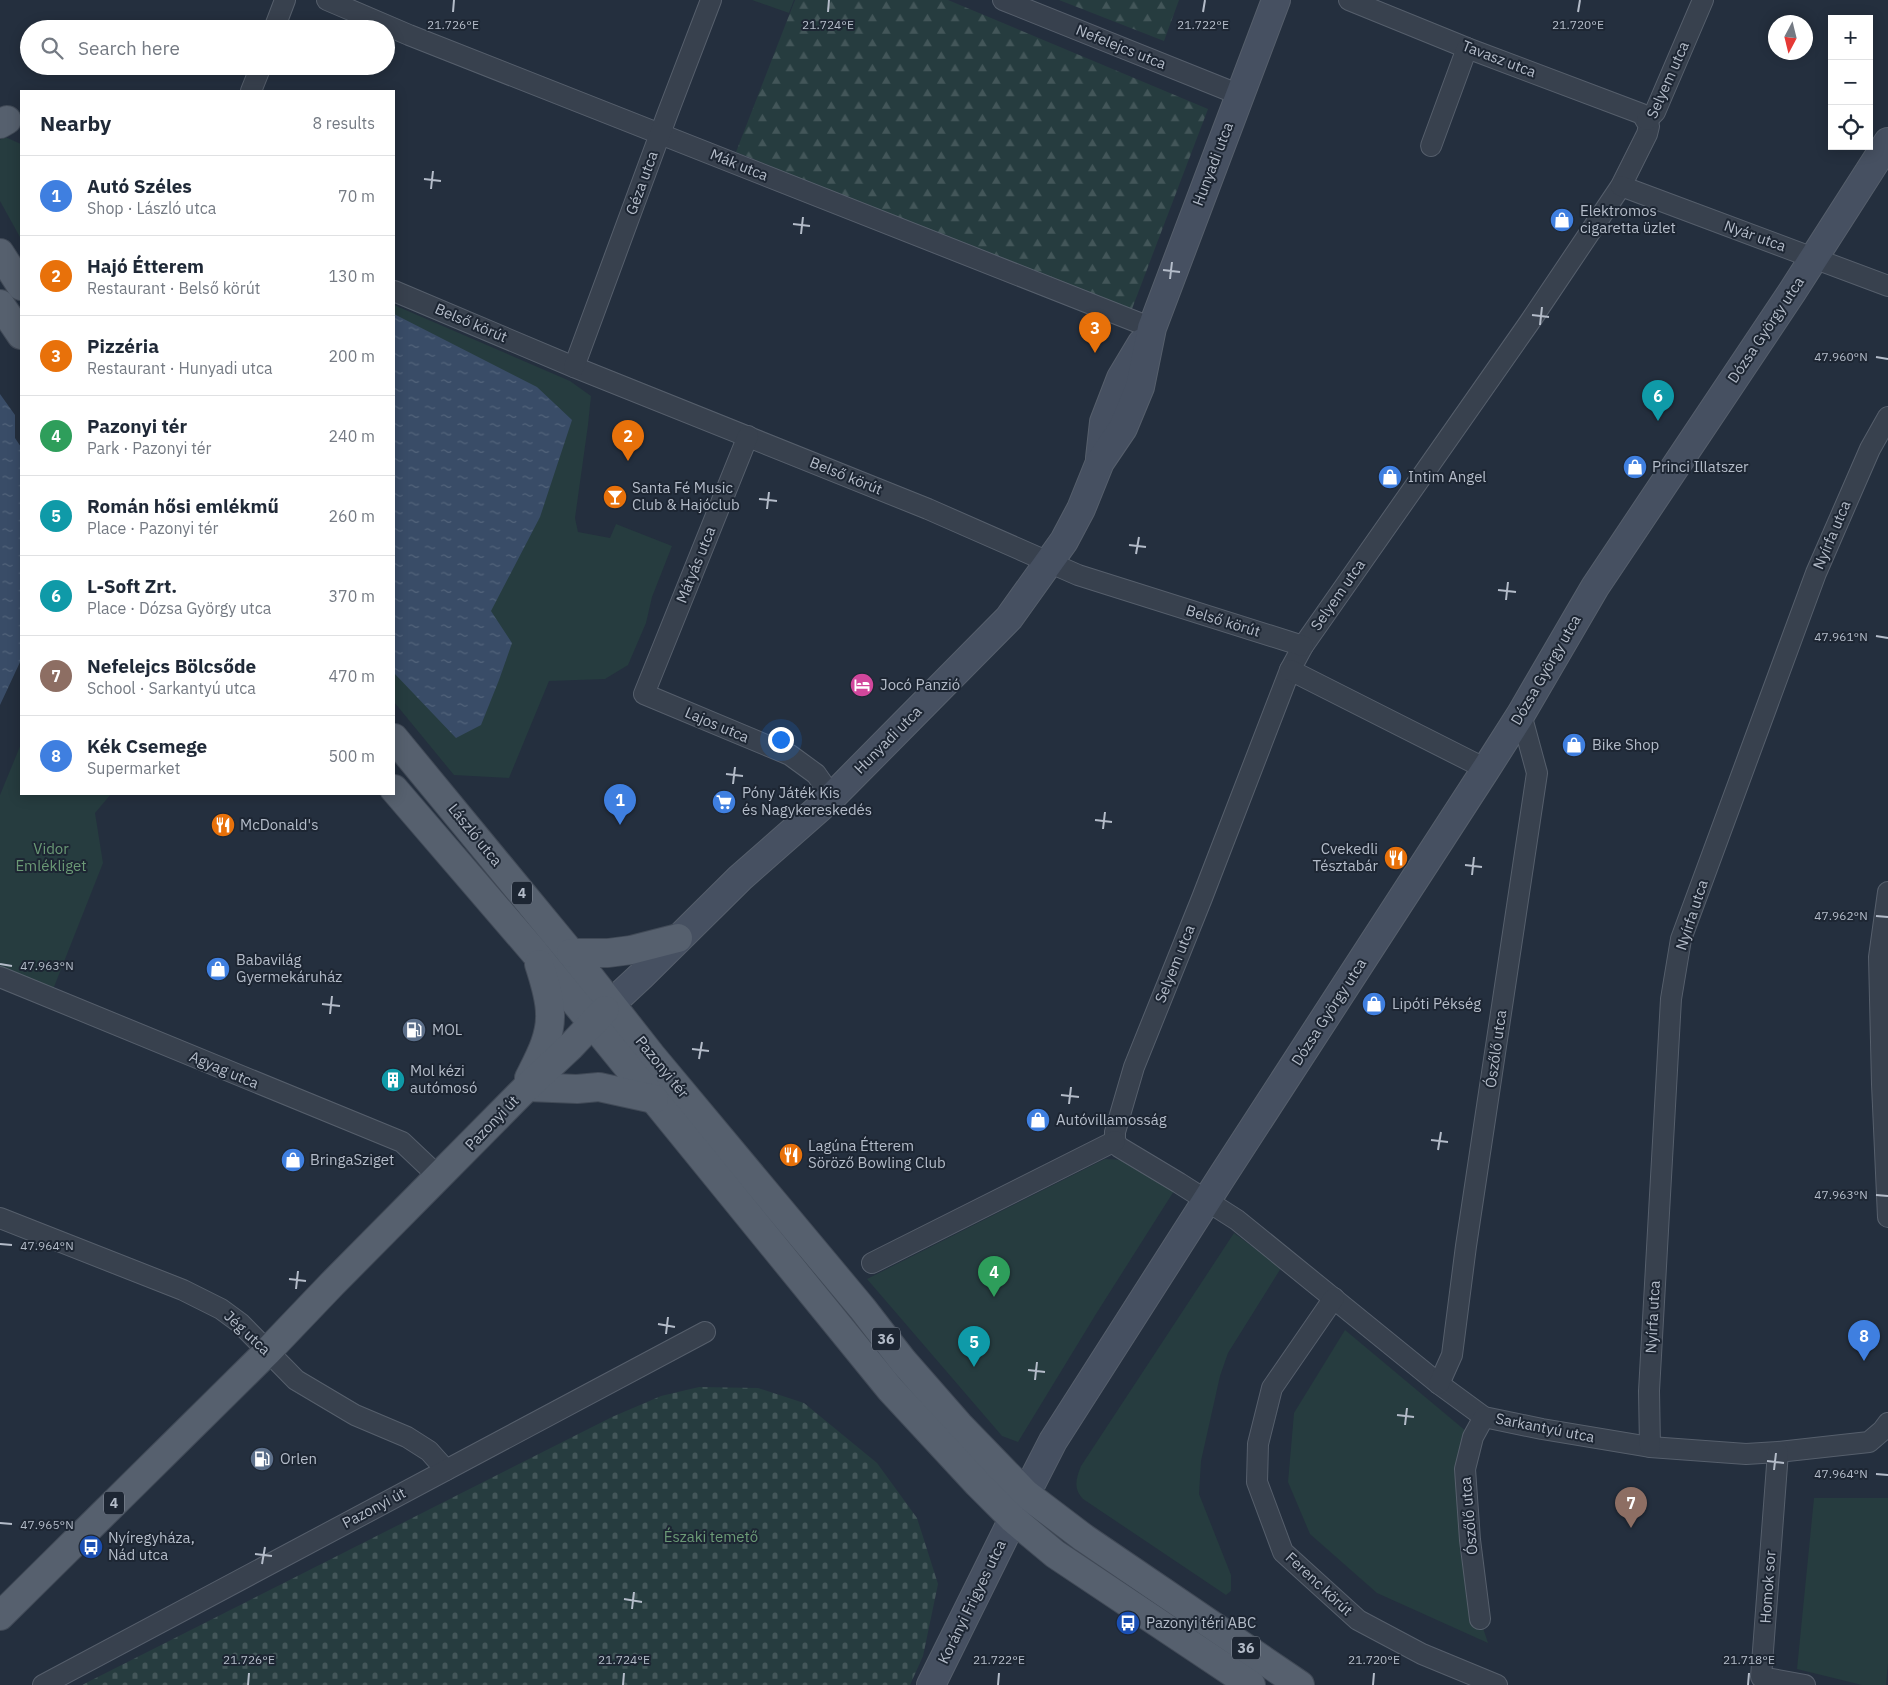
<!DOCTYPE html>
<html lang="en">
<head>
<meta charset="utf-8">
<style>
  body { margin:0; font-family:"IBM Plex Sans",sans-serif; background:#f2f2f3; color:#1f2937 }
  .controls { position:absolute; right:15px; top:15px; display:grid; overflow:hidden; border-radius:0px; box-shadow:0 2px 12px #0003 }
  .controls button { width:45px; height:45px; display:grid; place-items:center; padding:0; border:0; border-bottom:1px solid #e0e1e3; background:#fff; color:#1f2937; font:25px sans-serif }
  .compass { position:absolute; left:1768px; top:15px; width:45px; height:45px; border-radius:50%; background:#fff; box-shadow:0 2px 12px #0003; rotate:187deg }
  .you { position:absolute; left:780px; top:739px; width:18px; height:18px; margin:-12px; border:4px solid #fff; border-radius:50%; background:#1a73e8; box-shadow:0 0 0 8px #1a73e833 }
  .badge { display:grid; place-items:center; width:32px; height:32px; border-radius:50%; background:#4f688e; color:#fff; font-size:16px; font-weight:700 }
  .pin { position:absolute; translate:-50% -41px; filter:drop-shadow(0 1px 2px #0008) }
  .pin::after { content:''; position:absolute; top:26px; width:18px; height:15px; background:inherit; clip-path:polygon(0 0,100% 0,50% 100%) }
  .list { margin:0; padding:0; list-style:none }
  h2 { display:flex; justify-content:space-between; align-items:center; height:65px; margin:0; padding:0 20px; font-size:21px }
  h2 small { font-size:16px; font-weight:400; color:#747a83 }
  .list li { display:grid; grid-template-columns:32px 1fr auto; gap:15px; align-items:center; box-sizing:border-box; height:80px; padding:0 20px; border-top:1px solid #e0e1e3 }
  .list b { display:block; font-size:19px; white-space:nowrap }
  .list p { margin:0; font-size:16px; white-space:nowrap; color:#747a83 }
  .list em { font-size:16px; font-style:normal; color:#747a83 }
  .icon { flex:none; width:28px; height:28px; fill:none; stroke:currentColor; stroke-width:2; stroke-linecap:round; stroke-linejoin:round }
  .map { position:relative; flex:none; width:1888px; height:1685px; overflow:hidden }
  .search { position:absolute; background:#fff; box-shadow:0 2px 12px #0003; left:20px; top:20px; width:375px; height:55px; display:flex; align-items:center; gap:12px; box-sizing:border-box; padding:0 18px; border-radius:28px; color:#747a83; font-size:19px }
  .panel { position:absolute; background:#fff; box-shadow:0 2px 12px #0003; left:20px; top:90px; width:375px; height:705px; border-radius:0px }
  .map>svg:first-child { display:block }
  .forest { fill:url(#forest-firs) }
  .cemetery { fill:url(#cemetery-stones) }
  .green { fill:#263c3f }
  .water { fill:url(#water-ripples) }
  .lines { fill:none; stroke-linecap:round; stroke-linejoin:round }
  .street-casing { stroke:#565f6c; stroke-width:22 }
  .secondary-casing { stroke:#565f6c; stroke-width:30 }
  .primary-casing { stroke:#414a57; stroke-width:30 }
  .street { stroke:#38414e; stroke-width:20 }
  .secondary { stroke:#465061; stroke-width:28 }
  .primary { stroke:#56606e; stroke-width:28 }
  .ticks { fill:none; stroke:#b4bcc9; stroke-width:2 }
  .labels { text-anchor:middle; stroke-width:4; stroke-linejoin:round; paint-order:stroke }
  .shield { fill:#1d2633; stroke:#878f9c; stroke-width:1 }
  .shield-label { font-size:14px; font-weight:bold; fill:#b4bcc9 }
  .street-label { font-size:15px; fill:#b4bcc9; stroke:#1d2633 }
  .poi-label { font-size:15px; fill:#b4bcc9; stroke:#1d2633; text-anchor:start }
  .park-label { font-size:15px; fill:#6b9a76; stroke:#1d2633 }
  .ticks-label { font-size:12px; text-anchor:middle; fill:#b4bcc9; stroke:#1d2633; stroke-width:4; stroke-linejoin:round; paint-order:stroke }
</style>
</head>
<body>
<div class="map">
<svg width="1888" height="1685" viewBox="0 0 1888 1685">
  <defs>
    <pattern id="forest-firs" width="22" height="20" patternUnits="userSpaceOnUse" patternTransform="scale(1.25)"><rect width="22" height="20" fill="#263c3f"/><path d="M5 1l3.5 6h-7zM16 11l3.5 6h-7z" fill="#435659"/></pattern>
    <pattern id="cemetery-stones" width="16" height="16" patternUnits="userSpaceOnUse" patternTransform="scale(1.25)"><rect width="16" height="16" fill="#263c3f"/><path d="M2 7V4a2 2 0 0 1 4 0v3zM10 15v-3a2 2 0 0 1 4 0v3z" fill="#435659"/></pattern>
    <pattern id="water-ripples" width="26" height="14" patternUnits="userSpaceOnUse" patternTransform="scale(1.25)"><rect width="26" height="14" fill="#394c67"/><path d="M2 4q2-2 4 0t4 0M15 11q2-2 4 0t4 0" fill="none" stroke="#53647b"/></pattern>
  </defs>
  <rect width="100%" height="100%" fill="#242f3e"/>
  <!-- forest -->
  <g class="forest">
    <path d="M795 0H948L1208 109 1130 314 736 152Z"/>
    <path d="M1059 0H1179L1164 41Z"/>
  </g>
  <!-- cemetery -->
  <path class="cemetery" d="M699 1387 758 1388 804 1403 877 1463 917 1518 938 1584 923 1656 910 1685H82L612 1417 661 1396Z"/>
  <!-- green -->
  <g class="green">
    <path d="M752 0H794L789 13Z"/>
    <path d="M3 136 21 144V239L0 201V140Z"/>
    <path d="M394 305 570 381 591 396 588 425 575 518 578 532 610 538 616 524 672 546 652 597 646 623 628 665 605 679 549 681 509 778 454 775 394 702Z"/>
    <path d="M21 744V794H111L95 813 103 863 52 992 0 971V795Z"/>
    <path d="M1105 1159 1124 1160 1174 1191 1096 1314 1018 1442 1002 1436 867 1279Z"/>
    <path d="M1234 1233 1281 1268 1228 1353 1220 1376 1201 1461 1199 1494 1231 1575V1591L1226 1595 1083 1499C1073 1488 1076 1479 1081 1466Z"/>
    <path d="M1345 1330 1473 1437 1480 1619 1488 1643 1377 1593 1310 1534 1288 1482 1294 1413Z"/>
    <path d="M1814 1498H1888V1663L1886 1685H1862L1797 1669Z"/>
  </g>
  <!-- water -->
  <g class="water">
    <path d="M394 314 537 387 572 420 540 517 491 611 512 643 499 680 481 725 456 738 394 673Z"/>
    <path d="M0 394 15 415V438L21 447V660L0 705Z"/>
  </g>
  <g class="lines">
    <!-- street casing -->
    <g class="street-casing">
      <g id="street">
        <path d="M327 0 409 35 1152 328"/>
        <path d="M1003 0 1240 95"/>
        <path d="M1349 0 1467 48 1642 114 1649 126 1647 134 1621 186 1529 323 1303 646 1290 670 1202 898 1134 1067 1115 1132V1141L1119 1147 1179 1183 1237 1220 1439 1384 1484 1417 1542 1429 1650 1447 1746 1454 1778 1452 1869 1442 1882 1431 1888 1423"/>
        <path d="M274 29 285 0"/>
        <path d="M251 91 261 66"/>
        <path d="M1647 120 1655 112 1703 0"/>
        <path d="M1431 146 1467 48"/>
        <path d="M1621 186 1888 286"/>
        <path d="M394 291 574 367 928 509 1078 575 1303 646"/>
        <path d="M574 367 667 115 711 0"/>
        <path d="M748 436 644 694 790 755 816 774 832 797"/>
        <path d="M1290 670 1486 769"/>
        <path d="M1888 892 1879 957 1882 1084 1888 1217"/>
        <path d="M0 977 402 1142 439 1177"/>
        <path d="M0 1218 183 1290 221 1309 240 1323 296 1380 355 1415 407 1437 429 1451 446 1470"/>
        <path d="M872 1263 1115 1141"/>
        <path d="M1334 1298 1272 1388 1258 1444 1257 1482 1283 1552 1358 1620 1422 1654 1497 1685"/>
        <path d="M1439 1384 1452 1355 1466 1246 1537 773 1521 714"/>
        <path d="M1650 1447 1649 1391 1671 999 1681 939 1816 573 1870 449 1888 417"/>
        <path d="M1778 1452 1761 1677 1805 1685"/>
        <path d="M1480 1619 1470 1540 1465 1469 1473 1437 1484 1417"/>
        <path d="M43 1685 705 1332"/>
      </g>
    </g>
    <!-- secondary casing -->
    <g class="secondary-casing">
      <g id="secondary">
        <path d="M1100 458 1104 422 1121 378 1142 343"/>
        <path d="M611 1004 641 976 740 878 832 797 1009 618 1064 541 1081 509 1100 462 1123 428 1140 387 1152 328 1276 0"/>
        <path d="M931 1685 1013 1519 1053 1441 1221 1178 1486 769 1521 714 1595 587 1792 292 1888 142"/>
      </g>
    </g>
    <!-- primary casing -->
    <g class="primary-casing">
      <g id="primary">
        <path d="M0 124 7 120"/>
        <path d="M0 253 21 286"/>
        <path d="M0 304 21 335"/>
        <path d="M394 738 571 953 651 1055 862 1308 903 1361 959 1425 1026 1494 1084 1538 1300 1685"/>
        <path d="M394 789 535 953 890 1389 978 1484 1013 1519 1055 1554 1251 1685"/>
        <path d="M571 953H608L631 950 678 938"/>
        <path d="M529 1078C539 1058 551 1037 550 1014 550 997 544 980 539 964"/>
        <path d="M528 1087 577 1089 599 1087 654 1099"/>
        <path d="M0 1616 267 1352 332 1284 524 1090 571 1046 605 1010"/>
      </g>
    </g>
    <!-- street -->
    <use href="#street" class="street"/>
    <!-- secondary -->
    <use href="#secondary" class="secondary"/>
    <!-- primary -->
    <use href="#primary" class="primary"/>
  </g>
  <!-- ticks -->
  <path class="ticks" d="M453 12 454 0M828 12 829 0M1203 12 1205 0M1578 12 1580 0M424 179 441 181M431 189 433 171M793 224 810 226M801 234 803 217M1163 270 1180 272M1170 279 1172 262M1532 315 1549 317M1540 325 1542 307M1876 357 1888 359M759 499 777 501M767 509 769 492M1129 545 1146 547M1136 554 1139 537M1498 590 1516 592M1506 600 1508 582M1876 636 1888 638M726 774 743 776M733 784 735 767M1095 820 1112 822M1103 829 1105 812M1465 865 1482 867M1472 875 1474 857M1876 916 1888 917M0 964 12 966M322 1004 340 1006M330 1014 332 996M692 1049 709 1051M699 1059 702 1042M1061 1095 1079 1097M1069 1104 1071 1087M1431 1140 1448 1142M1438 1150 1441 1132M1876 1195 1888 1196M0 1244 12 1245M289 1279 306 1281M296 1289 298 1271M658 1324 675 1327M666 1334 668 1317M1028 1370 1045 1372M1035 1380 1037 1362M1397 1415 1414 1417M1405 1425 1407 1408M1767 1461 1784 1463M1774 1470 1776 1453M1876 1474 1888 1475M0 1523 12 1524M255 1554 272 1556M262 1564 265 1547M624 1599 642 1602M632 1609 634 1592M248 1685 249 1673M623 1685 624 1673M998 1685 999 1673M1373 1685 1374 1673M1748 1685 1749 1673"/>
  <!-- icons -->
  <defs>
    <g id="shop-disc" transform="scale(1.25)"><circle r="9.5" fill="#3f7fe0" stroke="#1d2633"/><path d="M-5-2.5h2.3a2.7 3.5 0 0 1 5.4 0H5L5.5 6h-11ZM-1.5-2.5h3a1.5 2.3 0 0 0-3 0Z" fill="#fff"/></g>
    <g id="bar-disc" transform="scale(1.25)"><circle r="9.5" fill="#e8710a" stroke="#1d2633"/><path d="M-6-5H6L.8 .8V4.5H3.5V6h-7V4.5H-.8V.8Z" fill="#fff"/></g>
    <g id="hotel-disc" transform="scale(1.25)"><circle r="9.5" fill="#d1479c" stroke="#1d2633"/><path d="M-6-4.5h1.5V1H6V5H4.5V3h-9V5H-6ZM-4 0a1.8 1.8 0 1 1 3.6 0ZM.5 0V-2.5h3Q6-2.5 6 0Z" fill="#fff"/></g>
    <g id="supermarket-disc" transform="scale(1.25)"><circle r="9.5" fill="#3f7fe0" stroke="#1d2633"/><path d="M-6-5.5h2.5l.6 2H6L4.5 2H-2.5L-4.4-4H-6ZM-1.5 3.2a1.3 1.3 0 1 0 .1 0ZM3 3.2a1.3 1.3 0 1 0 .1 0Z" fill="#fff"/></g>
    <g id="restaurant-disc" transform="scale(1.25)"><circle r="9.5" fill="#e8710a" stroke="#1d2633"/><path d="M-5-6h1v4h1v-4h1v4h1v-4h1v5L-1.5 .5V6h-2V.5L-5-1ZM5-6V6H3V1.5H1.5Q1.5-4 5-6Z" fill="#fff"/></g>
    <g id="fuel-disc" transform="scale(1.25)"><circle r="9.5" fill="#5c6f8a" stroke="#1d2633"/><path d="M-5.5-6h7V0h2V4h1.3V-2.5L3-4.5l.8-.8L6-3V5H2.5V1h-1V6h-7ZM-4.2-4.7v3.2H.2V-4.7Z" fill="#fff"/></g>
    <g id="building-disc" transform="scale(1.25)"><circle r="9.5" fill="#0f9aa8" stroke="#1d2633"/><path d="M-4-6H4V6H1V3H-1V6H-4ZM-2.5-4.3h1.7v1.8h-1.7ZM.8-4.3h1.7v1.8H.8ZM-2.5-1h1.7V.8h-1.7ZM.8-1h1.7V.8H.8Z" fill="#fff"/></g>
    <g id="bus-disc" transform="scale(1.25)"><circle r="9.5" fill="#1a4fb4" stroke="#1d2633"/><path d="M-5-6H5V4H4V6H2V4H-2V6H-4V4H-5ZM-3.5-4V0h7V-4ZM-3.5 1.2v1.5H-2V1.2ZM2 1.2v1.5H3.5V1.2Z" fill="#fff"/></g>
  </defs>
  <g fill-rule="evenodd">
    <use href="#shop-disc" x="1562" y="220"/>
    <use href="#shop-disc" x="1635" y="467"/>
    <use href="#shop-disc" x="1390" y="477"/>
    <use href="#bar-disc" x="615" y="497"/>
    <use href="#hotel-disc" x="862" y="685"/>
    <use href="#shop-disc" x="1574" y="745"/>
    <use href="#supermarket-disc" x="724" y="802"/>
    <use href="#restaurant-disc" x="223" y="825"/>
    <use href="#restaurant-disc" x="1396" y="858"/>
    <use href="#shop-disc" x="218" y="969"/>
    <use href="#shop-disc" x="1374" y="1004"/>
    <use href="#fuel-disc" x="414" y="1030"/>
    <use href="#building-disc" x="393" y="1080"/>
    <use href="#shop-disc" x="1038" y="1120"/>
    <use href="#restaurant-disc" x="791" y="1155"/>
    <use href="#shop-disc" x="293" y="1160"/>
    <use href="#fuel-disc" x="262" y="1459"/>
    <use href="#bus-disc" x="91" y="1547"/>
    <use href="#bus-disc" x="1128" y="1623"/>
  </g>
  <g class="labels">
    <!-- shield labels -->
    <g class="shield">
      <rect x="512" y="881.5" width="20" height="23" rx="4"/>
      <rect x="872" y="1327.5" width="28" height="23" rx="4"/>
      <rect x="104" y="1491.5" width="20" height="23" rx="4"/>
      <rect x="1232" y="1636.5" width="28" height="23" rx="4"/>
    </g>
    <g class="shield-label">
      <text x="522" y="898">4</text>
      <text x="886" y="1344">36</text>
      <text x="114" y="1508">4</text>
      <text x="1246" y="1653">36</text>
    </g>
    <!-- street labels -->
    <g class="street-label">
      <text transform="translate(1121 47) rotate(22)" y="5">Nefelejcs utca</text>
      <text transform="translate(1499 59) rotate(21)" y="5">Tavasz utca</text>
      <text transform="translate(1668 80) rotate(-66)" y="5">Selyem utca</text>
      <text transform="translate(1213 164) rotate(-69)" y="5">Hunyadi utca</text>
      <text transform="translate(739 165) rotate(22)" y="5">Mák utca</text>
      <text transform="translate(642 183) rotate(-70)" y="5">Géza utca</text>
      <text transform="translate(1755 236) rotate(20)" y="5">Nyár utca</text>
      <text transform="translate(471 323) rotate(23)" y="5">Belső körút</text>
      <text transform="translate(1766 330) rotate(-56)" y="5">Dózsa György utca</text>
      <text transform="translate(846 476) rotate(22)" y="5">Belső körút</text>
      <text transform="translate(1832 535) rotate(-67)" y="5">Nyírfa utca</text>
      <text transform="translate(696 565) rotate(-68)" y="5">Mátyás utca</text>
      <text transform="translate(1338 595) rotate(-55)" y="5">Selyem utca</text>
      <text transform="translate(1223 621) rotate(17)" y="5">Belső körút</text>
      <text transform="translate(1546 670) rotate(-60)" y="5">Dózsa György utca</text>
      <text transform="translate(717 725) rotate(23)" y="5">Lajos utca</text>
      <text transform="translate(888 740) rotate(-45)" y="5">Hunyadi utca</text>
      <text transform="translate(475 835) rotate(51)" y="5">László utca</text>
      <text transform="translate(1692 915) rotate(-72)" y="5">Nyírfa utca</text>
      <text transform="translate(1175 964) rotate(-68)" y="5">Selyem utca</text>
      <text transform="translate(1329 1012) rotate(-57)" y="5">Dózsa György utca</text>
      <text transform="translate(1496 1049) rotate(-82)" y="5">Ószőlő utca</text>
      <text transform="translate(662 1067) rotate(51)" y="5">Pazonyi tér</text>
      <text transform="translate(224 1070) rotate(23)" y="5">Agyag utca</text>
      <text transform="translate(492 1123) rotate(-46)" y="5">Pazonyi út</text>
      <text transform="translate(1653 1317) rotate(-87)" y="5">Nyírfa utca</text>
      <text transform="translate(247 1333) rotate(43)" y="5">Jég utca</text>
      <text transform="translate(1545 1428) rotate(11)" y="5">Sarkantyú utca</text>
      <text transform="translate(374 1508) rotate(-28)" y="5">Pazonyi út</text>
      <text transform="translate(1469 1516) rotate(-95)" y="5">Ószőlő utca</text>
      <text transform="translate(1319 1584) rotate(43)" y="5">Ferenc körút</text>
      <text transform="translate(1768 1587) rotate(-86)" y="5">Homok sor</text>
      <text transform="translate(972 1602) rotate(-64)" y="5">Korányi Frigyes utca</text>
    </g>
    <!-- poi labels -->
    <g class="poi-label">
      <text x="1580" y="216">Elektromos<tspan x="1580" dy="17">cigaretta üzlet</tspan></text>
      <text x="1652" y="472">Princi Illatszer</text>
      <text x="1408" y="482">Intim Angel</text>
      <text x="632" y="493">Santa Fé Music<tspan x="632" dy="17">Club &amp; Hajóclub</tspan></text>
      <text x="880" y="690">Jocó Panzió</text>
      <text x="1592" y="750">Bike Shop</text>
      <text x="742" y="798">Póny Játék Kis<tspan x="742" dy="17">és Nagykereskedés</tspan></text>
      <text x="240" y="830">McDonald's</text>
      <text x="1378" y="854" text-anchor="end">Cvekedli<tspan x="1378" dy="17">Tésztabár</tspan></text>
      <text x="236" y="965">Babavilág<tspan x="236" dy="17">Gyermekáruház</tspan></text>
      <text x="1392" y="1009">Lipóti Pékség</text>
      <text x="432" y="1035">MOL</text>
      <text x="410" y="1076">Mol kézi<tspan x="410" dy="17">autómosó</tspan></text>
      <text x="1056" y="1125">Autóvillamosság</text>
      <text x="808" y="1151">Lagúna Étterem<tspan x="808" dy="17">Söröző Bowling Club</tspan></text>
      <text x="310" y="1165">BringaSziget</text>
      <text x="280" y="1464">Orlen</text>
      <text x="108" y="1543">Nyíregyháza,<tspan x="108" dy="17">Nád utca</tspan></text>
      <text x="1146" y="1628">Pazonyi téri ABC</text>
    </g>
    <!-- park labels -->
    <g class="park-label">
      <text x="51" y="854">Vidor<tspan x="51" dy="17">Emlékliget</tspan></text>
      <text x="711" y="1542">Északi temető</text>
    </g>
  </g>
  <g class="ticks-label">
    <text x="453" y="29">21.726°E</text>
    <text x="828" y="29">21.724°E</text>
    <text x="1203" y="29">21.722°E</text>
    <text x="1578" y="29">21.720°E</text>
    <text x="1841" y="361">47.960°N</text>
    <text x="1841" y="641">47.961°N</text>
    <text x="1841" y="920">47.962°N</text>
    <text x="47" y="970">47.963°N</text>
    <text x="1841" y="1199">47.963°N</text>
    <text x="47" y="1250">47.964°N</text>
    <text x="1841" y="1478">47.964°N</text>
    <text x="47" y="1529">47.965°N</text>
    <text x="249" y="1664">21.726°E</text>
    <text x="624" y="1664">21.724°E</text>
    <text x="999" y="1664">21.722°E</text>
    <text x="1374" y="1664">21.720°E</text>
    <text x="1749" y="1664">21.718°E</text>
  </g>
</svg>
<div class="controls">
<button>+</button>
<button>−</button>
<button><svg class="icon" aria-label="locate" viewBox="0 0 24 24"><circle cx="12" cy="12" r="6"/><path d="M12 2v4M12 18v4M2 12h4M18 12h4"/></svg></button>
</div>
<svg class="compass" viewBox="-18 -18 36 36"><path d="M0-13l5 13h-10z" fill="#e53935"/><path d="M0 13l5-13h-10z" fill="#747a83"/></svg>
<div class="you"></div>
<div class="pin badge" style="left:620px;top:825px;background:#3f7fe0">1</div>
<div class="pin badge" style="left:628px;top:461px;background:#e8710a">2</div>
<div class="pin badge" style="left:1095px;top:353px;background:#e8710a">3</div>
<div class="pin badge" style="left:994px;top:1297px;background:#2e9e5b">4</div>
<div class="pin badge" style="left:974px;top:1367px;background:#0f9aa8">5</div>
<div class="pin badge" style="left:1658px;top:421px;background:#0f9aa8">6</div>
<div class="pin badge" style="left:1631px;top:1528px;background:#8d6e63">7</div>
<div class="pin badge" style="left:1864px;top:1361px;background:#3f7fe0">8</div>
<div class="search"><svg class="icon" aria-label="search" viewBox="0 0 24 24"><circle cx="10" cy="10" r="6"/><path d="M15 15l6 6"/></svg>Search here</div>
<section class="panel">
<h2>Nearby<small>8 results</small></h2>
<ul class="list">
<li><span class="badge" style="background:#3f7fe0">1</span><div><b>Autó Széles</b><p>Shop · László utca</p></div><em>70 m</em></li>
<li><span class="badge" style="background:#e8710a">2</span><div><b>Hajó Étterem</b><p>Restaurant · Belső körút</p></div><em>130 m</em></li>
<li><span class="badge" style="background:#e8710a">3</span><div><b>Pizzéria</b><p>Restaurant · Hunyadi utca</p></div><em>200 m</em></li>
<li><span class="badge" style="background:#2e9e5b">4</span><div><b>Pazonyi tér</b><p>Park · Pazonyi tér</p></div><em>240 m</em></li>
<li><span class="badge" style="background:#0f9aa8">5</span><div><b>Román hősi emlékmű</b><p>Place · Pazonyi tér</p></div><em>260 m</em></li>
<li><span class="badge" style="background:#0f9aa8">6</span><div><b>L-Soft Zrt.</b><p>Place · Dózsa György utca</p></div><em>370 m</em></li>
<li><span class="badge" style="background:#8d6e63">7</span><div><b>Nefelejcs Bölcsőde</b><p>School · Sarkantyú utca</p></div><em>470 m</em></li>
<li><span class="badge" style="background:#3f7fe0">8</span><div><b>Kék Csemege</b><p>Supermarket</p></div><em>500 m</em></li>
</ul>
</section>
</div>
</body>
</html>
